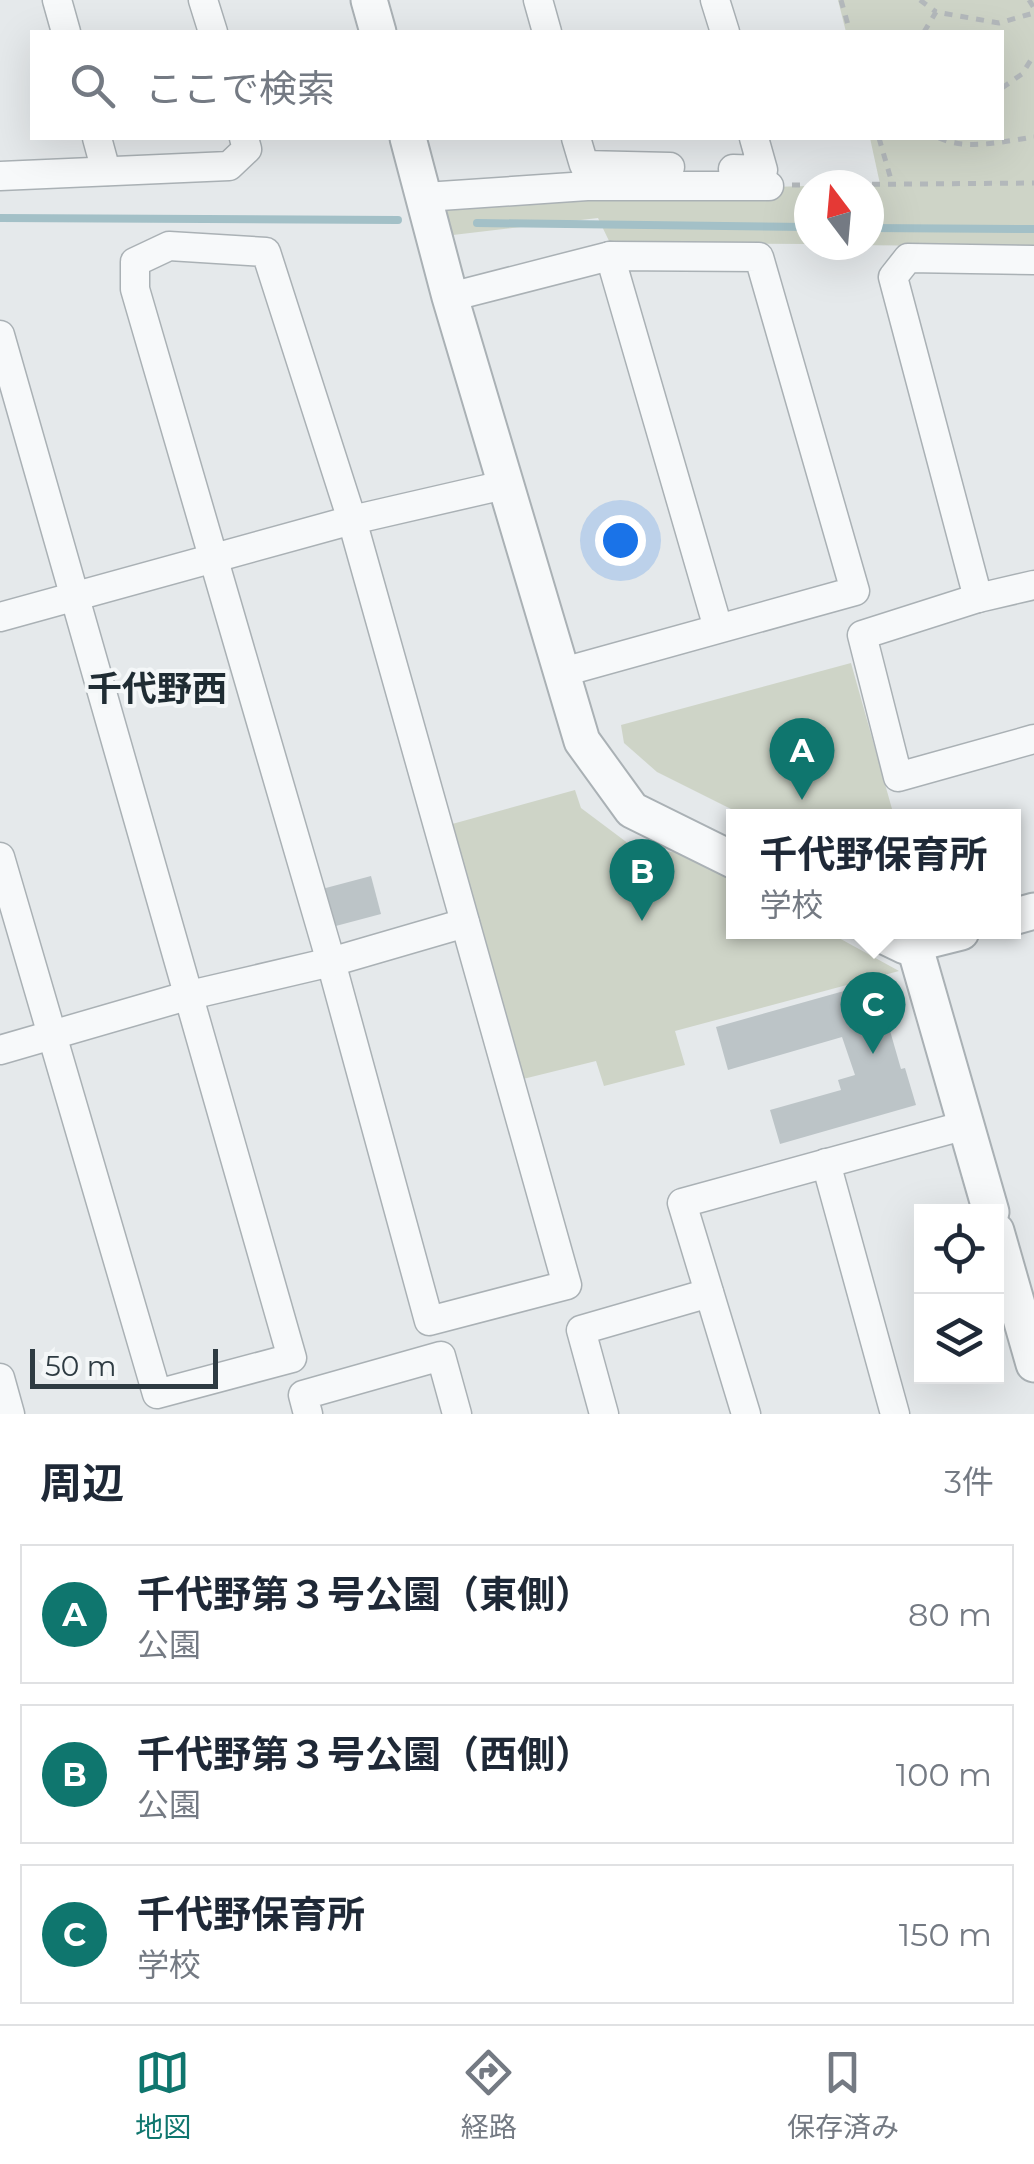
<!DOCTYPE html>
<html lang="ja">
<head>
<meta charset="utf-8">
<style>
  body { margin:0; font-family:Montserrat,"Noto Sans JP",sans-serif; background:#f6f6f7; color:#1f2937 }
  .controls { position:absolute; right:30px; bottom:30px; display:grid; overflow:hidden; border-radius:0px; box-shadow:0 10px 40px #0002 }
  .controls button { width:90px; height:90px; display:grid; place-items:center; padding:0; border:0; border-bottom:2px solid #e0e1e3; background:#fff; color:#1f2937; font:50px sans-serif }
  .compass { position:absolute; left:794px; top:170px; width:90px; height:90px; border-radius:50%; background:#fff; box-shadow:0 10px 40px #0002; rotate:344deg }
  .scale { position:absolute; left:30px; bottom:25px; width:188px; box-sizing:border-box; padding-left:10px; border:5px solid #2e3b42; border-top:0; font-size:28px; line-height:35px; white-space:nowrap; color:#2e3b42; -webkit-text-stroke:8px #f4f7f8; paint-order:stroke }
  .you { position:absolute; left:620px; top:540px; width:35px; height:35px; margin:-25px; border:8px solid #fff; border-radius:50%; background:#1a73e8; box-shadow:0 0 0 15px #1a73e833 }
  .badge { display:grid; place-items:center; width:65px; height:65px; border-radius:50%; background:#0f766e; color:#fff; font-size:32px; font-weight:700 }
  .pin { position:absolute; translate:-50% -82px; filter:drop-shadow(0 2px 5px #0008) }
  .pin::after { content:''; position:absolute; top:52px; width:35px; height:30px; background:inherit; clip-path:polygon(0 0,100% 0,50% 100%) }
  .popup { position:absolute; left:726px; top:809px; width:295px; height:130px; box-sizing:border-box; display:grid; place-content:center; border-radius:0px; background:#fff; filter:drop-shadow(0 2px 8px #0005); font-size:32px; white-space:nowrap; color:#747a83 }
  .popup b { font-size:38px; color:#1f2937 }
  .popup::after { content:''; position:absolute; left:50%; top:100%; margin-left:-20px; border:20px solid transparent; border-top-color:#fff }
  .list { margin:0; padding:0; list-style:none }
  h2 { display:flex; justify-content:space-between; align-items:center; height:130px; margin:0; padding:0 40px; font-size:42px }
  h2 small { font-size:32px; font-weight:400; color:#747a83 }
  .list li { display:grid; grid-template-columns:65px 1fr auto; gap:30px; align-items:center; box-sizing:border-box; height:140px; margin:0 20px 20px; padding:0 20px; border:2px solid #e0e1e3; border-radius:0px }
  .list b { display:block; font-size:38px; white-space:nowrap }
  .list p { margin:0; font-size:32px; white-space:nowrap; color:#747a83 }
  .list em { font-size:32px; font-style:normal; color:#747a83 }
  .icon { flex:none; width:55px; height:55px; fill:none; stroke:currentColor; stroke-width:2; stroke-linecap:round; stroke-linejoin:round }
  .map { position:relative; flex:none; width:1034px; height:1414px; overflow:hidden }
  .search { position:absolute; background:#fff; box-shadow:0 10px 40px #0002; left:30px; right:30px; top:30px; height:110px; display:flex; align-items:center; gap:25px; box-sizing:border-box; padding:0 35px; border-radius:0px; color:#747a83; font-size:38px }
  .sheet { height:610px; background:#fff }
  nav { display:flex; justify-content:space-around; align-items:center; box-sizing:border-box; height:140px; border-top:2px solid #e0e1e3; background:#fff; font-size:28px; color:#747a83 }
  nav a { display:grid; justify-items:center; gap:5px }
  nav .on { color:#0f766e }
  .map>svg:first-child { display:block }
  .green { fill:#ced4c7 }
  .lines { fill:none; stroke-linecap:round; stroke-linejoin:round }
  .stream { stroke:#a3c0c7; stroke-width:8 }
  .building { fill:#bcc4c7 }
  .minor-casing { stroke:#aab1b5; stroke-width:31 }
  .tertiary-casing { stroke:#aab1b5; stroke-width:39 }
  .path { stroke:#b3b8bb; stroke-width:5; stroke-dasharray:8 8; stroke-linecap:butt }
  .minor { stroke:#f7f9fa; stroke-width:28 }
  .tertiary { stroke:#f7f9fa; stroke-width:35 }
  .labels { text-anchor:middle; stroke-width:8; stroke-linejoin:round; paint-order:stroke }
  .quarter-label { font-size:35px; font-weight:bold; fill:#1f2c33; stroke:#f4f7f8 }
</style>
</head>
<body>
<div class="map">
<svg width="1034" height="1414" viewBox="0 0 1034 1414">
  <rect width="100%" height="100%" fill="#e5e9eb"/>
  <!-- green -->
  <g class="green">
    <path d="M838 0H1034V247L852 245H869V185H809V244L610 243 598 218 436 237 425 197 880 184 870 138H1002V32H846Z"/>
    <path d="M851 663 894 816H745L657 772 624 743 621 725Z"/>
    <path d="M575 790 581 808 633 847 689 854 733 878V932H828L899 971 675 1031 685 1065 604 1086 596 1061 519 1080 445 826Z"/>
  </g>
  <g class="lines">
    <!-- stream -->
    <g class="stream">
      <path d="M0 218 398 220"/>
      <path d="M477 223 809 227"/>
      <path d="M869 228 1034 229"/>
    </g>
  </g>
  <!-- building -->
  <g class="building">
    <path d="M371 876 381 914 332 927 322 889Z"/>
    <path d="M876 982 901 1069 905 1068 916 1105 780 1144 770 1110 841 1090 838 1080 855 1075 842 1037 728 1070 716 1027Z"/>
  </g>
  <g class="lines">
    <!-- minor casing -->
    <g class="minor-casing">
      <g id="minor">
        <path d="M57 0 66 32"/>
        <path d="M203 0 213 32"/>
        <path d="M538 0 547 32"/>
        <path d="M715 0 725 32"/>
        <path d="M97 138 106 171"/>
        <path d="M576 138 584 165 670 167"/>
        <path d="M733 169 763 170 754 138"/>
        <path d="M0 176 229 166 247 149 244 138"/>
        <path d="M425 197 587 186H769"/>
        <path d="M169 246 266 252 352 520 567 1285 429 1321 331 962 135 289V262Z"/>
        <path d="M610 256 718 628"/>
        <path d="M450 297 610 256 759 257 855 591 563 672"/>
        <path d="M0 335 292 1358 157 1394 0 857"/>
        <path d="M1034 585 978 598 862 635 898 777 1034 739"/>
        <path d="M978 598 893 277 908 258 1034 260"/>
        <path d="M0 617 352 520 504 485"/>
        <path d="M0 1050 190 995 331 962 465 923"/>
        <path d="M826 1163 895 1414"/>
        <path d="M0 1378 10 1414"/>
        <path d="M308 1414 303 1395 441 1356 457 1414"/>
        <path d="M604 1414 581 1330 709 1293"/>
        <path d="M746 1414 682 1203 966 1125"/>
      </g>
    </g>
    <!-- tertiary casing -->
    <g class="tertiary-casing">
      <g id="tertiary">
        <path d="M369 0 378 32"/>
        <path d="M408 138 450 297 582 741 632 810 733 860"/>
        <path d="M1013 917 1034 911"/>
        <path d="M876 932 905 946 961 932"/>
        <path d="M914 944 991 1212"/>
        <path d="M996 1231 1034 1364"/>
      </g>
    </g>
    <!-- path -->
    <g class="path">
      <path d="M841 0 850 32"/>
      <path d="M920 0 936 12"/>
      <path d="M1029 0 1034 8"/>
      <path d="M924 32 936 12 999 23 1034 13"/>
      <path d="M1002 88 1022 74 1034 55"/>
      <path d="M879 138 892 183"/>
      <path d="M939 138C968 151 1004 141 1034 137"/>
      <path d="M792 185 1034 183"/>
    </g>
    <!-- minor -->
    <use href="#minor" class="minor"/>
    <!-- tertiary -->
    <use href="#tertiary" class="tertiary"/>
  </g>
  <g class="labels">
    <!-- quarter labels -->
    <g class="quarter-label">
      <text x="157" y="701">千代野西</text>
    </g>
  </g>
</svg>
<div class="controls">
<button><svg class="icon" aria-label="locate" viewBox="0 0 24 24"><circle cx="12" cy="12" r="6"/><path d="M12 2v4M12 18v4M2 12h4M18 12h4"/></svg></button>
<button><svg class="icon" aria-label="layers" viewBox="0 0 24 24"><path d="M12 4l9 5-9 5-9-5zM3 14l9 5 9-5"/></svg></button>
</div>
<svg class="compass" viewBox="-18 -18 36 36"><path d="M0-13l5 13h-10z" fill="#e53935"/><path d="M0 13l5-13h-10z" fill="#747a83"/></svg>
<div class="scale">50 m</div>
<div class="you"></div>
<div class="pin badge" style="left:802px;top:800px">A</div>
<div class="pin badge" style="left:642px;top:921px">B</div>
<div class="pin badge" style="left:873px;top:1054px">C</div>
<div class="popup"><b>千代野保育所</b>学校</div>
<div class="search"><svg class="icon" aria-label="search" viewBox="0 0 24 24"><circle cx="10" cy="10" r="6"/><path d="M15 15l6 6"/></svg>ここで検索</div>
</div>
<section class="sheet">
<h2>周辺<small>3件</small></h2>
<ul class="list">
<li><span class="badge">A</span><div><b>千代野第３号公園（東側）</b><p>公園</p></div><em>80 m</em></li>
<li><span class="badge">B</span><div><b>千代野第３号公園（西側）</b><p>公園</p></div><em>100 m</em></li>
<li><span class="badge">C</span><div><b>千代野保育所</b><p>学校</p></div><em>150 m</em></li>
</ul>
</section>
<nav>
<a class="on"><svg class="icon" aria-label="map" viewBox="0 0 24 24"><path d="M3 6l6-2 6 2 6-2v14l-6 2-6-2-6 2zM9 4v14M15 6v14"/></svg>地図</a>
<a><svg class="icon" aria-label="directions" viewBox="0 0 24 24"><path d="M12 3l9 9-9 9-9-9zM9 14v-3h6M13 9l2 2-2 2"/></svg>経路</a>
<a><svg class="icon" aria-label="saved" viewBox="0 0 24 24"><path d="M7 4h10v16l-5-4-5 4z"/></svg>保存済み</a>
</nav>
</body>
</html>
